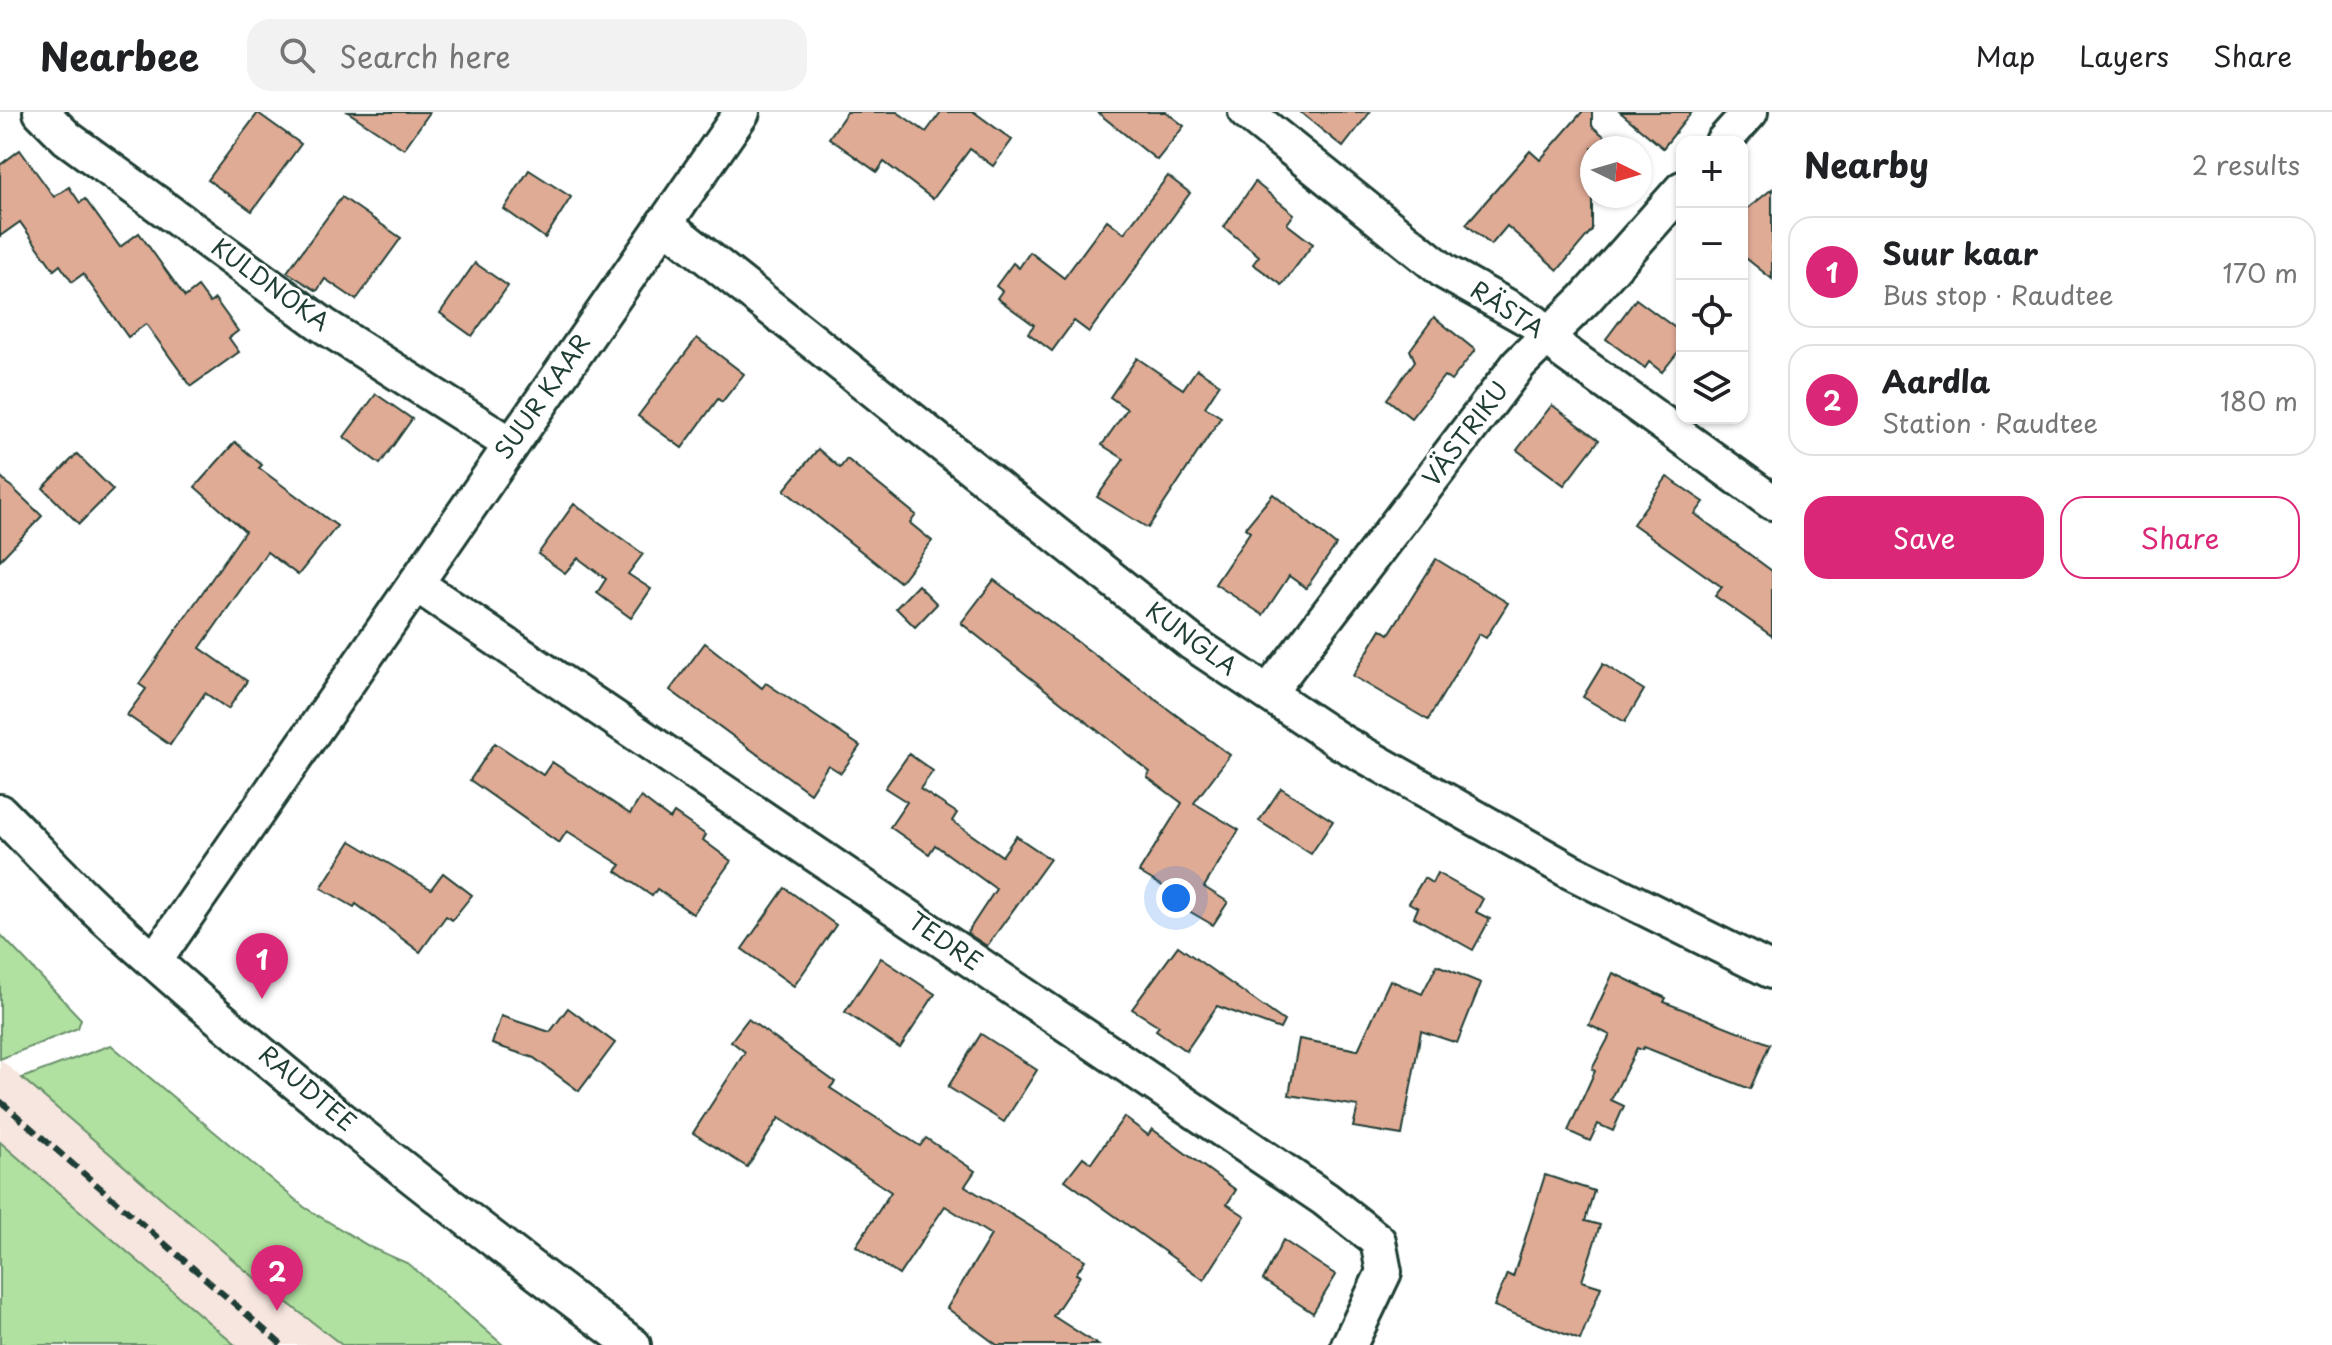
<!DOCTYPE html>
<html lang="en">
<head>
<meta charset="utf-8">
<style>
  body { margin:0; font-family:"Playpen Sans",sans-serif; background:#f2f2f2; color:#202124 }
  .controls { position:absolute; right:24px; top:24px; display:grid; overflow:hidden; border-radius:16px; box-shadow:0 2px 6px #0004 }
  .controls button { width:72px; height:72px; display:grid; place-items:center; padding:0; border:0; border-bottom:2px solid #e0e0e0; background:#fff; color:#202124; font:40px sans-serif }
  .compass { position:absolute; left:1580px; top:24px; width:72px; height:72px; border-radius:50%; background:#fff; box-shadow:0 2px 6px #0004; rotate:95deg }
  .you { position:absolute; left:1176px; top:786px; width:28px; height:28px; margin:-20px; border:6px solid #fff; border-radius:50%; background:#1a73e8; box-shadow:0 0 0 12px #1a73e833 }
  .badge { display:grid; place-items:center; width:52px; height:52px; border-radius:50%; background:#db2777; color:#fff; font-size:26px; font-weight:700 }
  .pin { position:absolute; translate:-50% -66px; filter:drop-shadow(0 2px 4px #0008) }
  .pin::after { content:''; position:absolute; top:42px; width:28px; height:24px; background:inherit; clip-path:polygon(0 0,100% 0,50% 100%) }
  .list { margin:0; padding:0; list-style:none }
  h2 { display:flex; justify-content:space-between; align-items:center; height:104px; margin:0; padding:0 32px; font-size:34px }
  h2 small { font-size:26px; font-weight:400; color:#757577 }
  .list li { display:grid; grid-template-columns:52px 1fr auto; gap:24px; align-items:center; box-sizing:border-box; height:112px; margin:0 16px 16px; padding:0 16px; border:2px solid #e0e0e0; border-radius:24px }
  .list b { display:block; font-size:30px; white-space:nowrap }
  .list p { margin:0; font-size:26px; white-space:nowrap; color:#757577 }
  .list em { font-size:26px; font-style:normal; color:#757577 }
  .actions { display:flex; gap:16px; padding:24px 32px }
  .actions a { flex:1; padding:18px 0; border:2px solid #db2777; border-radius:24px; text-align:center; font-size:28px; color:#db2777 }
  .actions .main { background:#db2777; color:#fff }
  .icon { flex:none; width:44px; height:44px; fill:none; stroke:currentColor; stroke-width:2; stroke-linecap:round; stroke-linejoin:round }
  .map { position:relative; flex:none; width:1772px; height:1233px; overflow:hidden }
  header { display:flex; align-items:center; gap:48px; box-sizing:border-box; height:112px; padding:0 40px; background:#fff; border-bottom:2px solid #e0e0e0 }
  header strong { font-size:38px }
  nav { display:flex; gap:44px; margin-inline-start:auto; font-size:28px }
  .search { width:560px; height:72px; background:#f2f2f2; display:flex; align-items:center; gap:20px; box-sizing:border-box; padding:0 28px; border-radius:24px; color:#757577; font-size:30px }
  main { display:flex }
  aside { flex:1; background:#fff }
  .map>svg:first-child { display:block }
  .built { fill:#f6e6df }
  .green { fill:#b1e1a1; stroke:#688f6a; stroke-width:2 }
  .building { fill:#e0ab95; stroke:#1f3d34; stroke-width:2 }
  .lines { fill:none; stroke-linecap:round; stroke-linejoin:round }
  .street-casing { stroke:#1f3d34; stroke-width:40 }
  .street { stroke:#fff; stroke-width:34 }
  .rail { stroke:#1f3d34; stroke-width:6; stroke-dasharray:12 6; stroke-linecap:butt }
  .labels { text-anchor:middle; stroke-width:6; stroke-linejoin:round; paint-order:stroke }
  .street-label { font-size:24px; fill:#1f3d34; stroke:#fff }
</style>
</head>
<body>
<header>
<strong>Nearbee</strong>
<div class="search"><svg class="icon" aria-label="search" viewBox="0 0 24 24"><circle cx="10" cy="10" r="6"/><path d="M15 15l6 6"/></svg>Search here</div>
<nav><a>Map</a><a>Layers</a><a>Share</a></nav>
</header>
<main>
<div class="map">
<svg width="1772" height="1233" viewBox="0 0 1772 1233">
  <rect width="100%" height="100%" fill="#fff"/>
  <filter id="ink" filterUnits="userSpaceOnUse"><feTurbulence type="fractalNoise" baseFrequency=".0125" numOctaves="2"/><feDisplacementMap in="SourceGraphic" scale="16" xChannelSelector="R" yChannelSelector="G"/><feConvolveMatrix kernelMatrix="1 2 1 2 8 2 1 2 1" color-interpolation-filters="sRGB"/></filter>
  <g filter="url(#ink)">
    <!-- built -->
    <path class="built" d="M0 947 245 1158 342 1233H235L187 1195 0 1030Z"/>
    <!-- green -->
    <g class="green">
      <path d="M0 822 81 907 78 916 0 947Z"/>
      <path d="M111 933 304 1095 372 1136 409 1152 503 1233H342L245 1158 22 966Z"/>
      <path d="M0 1030 235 1233H0Z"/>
    </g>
    <!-- building -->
    <g class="building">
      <path d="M348 0H430L404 37Z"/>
      <path d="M847 0H897L926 20 941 0H974L1012 28 993 54 970 37 933 87 884 50 877 60 829 26Z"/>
      <path d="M1097 0H1166L1184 14 1157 48Z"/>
      <path d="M1300 0H1370L1343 35Z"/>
      <path d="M1582 0H1592V14L1618 36H1592V118L1558 158 1507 114 1491 133 1466 112 1530 39 1540 48Z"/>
      <path d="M1620 0H1692L1663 36Z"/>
      <path d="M258 1 301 32 252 99 208 68Z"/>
      <path d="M20 38 54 85 69 75 80 91 85 87 120 135 139 121 185 185 198 175 210 191 215 187 238 219 229 226 239 240 191 274 146 212 128 225 83 162 72 170 60 153 54 158 20 110 0 124V53Z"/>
      <path d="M529 58 571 85 545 126 504 97Z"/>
      <path d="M1168 64 1190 81 1089 220 1074 209 1052 239 1028 221 1034 213 997 186 1002 179 996 174 1013 151 1019 156 1030 140 1064 166 1107 108 1124 121Z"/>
      <path d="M1255 70 1294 102 1287 112 1313 132 1282 173 1253 152 1259 144 1224 115Z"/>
      <path d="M1772 77V167L1742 143V101Z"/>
      <path d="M342 85 401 126 356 188 325 167 317 179 287 160Z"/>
      <path d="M475 151 508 174 472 224 440 201Z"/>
      <path d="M1636 187 1682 221V235L1662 260 1649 250 1645 256 1606 227Z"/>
      <path d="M1434 205 1475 238 1451 269 1444 264 1411 306 1387 287 1415 249 1410 238Z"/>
      <path d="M697 226 744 262 722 290 718 287 682 336 638 304Z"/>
      <path d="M1137 246 1183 277 1197 257 1220 272 1205 295 1221 305 1148 416 1097 385 1124 347 1102 333 1127 297 1110 285Z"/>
      <path d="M376 282 412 307 380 352 344 325Z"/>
      <path d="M1552 293 1599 328 1564 373 1517 338Z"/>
      <path d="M235 330 262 353 259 356 337 414 298 463 267 440 200 536 247 569 228 597 205 581 170 633 127 603 146 577 139 572 245 419 195 375Z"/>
      <path d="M818 337 840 356 847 347 916 403 910 411 932 429 900 470 784 378Z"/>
      <path d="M77 342 113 378 79 412 43 376Z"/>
      <path d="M0 364 42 404 0 448Z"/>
      <path d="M1667 365 1704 390 1695 402 1772 459V524L1715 484 1722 475 1633 412Z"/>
      <path d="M1273 382 1336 433 1306 476 1289 464 1263 503 1215 472 1250 420 1245 416Z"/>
      <path d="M574 392 643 442 628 462 651 477 631 506 597 481 606 467 578 446 565 461 538 442Z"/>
      <path d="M1436 447 1508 491 1486 526 1479 522 1428 608 1353 564 1381 517 1389 522Z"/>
      <path d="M994 468 1230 643 1194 691 1239 718 1204 775 1228 790 1213 813 1170 788 1174 781 1139 760 1182 691 1147 665 1150 660 961 511Z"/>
      <path d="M918 473 937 492 915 515 896 496Z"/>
      <path d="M705 531 762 576 766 571 860 634 841 661 828 653 810 681 670 578Z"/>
      <path d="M1603 552 1644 578 1625 610 1583 585Z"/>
      <path d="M495 631 543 663 552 650 630 702 641 685 670 707 674 701 706 723 703 728 731 749 693 802 657 777 652 784 616 759 621 753 567 719 559 731 470 668Z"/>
      <path d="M909 642 933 659 920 677 957 701 952 709 1002 744 1016 724 1050 747 987 834 967 821 996 777 935 733 929 742 890 715 907 690 885 676Z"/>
      <path d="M1281 676 1333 709 1311 742 1259 709Z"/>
      <path d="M351 729 431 777 443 761 472 783 452 808 446 804 420 840 356 792 354 795 321 776Z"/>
      <path d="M1437 761 1483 787 1476 800 1490 807 1473 838 1414 805 1418 796 1409 791 1424 766 1432 771Z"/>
      <path d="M785 776 836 813 794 874 742 837Z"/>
      <path d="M1178 834 1284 909 1280 917 1217 894 1186 939 1156 918 1159 914 1132 897Z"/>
      <path d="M881 846 935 882 900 936 845 900Z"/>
      <path d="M1437 853 1481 871 1457 931 1421 919 1402 1023 1353 1015 1358 994 1289 983 1299 927 1358 938 1390 868 1422 882Z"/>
      <path d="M1613 861 1666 886 1664 890 1770 932 1750 977 1644 935 1642 938 1637 936 1611 988 1624 994 1613 1019 1598 1012 1590 1029 1568 1019 1595 959 1592 957 1610 923 1589 913Z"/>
      <path d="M568 896 615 931 579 979 534 946 492 932 501 904 550 920Z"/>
      <path d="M748 907 835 970 830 976 920 1034 926 1026 975 1059 965 1074 1085 1148 1076 1162 1080 1164 1053 1204 1098 1233H997L947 1196 991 1123 945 1094 899 1163 856 1134 891 1080 779 1006 747 1055 693 1021 745 940 731 929Z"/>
      <path d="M981 922 1037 958 1004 1010 948 975Z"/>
      <path d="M1124 1005 1148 1023 1152 1017 1236 1078 1227 1092 1245 1104 1204 1168 1065 1068 1083 1045 1091 1051Z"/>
      <path d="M1545 1063 1594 1079 1585 1109 1600 1113 1582 1169 1601 1175 1580 1228 1494 1194 1507 1162 1513 1165Z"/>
      <path d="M1283 1128 1336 1163 1313 1201 1263 1168Z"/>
    </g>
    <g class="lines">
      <!-- street casing -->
      <g class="street-casing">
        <g id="street">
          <path d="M41 0 67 26 323 213 510 332"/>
          <path d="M1246 0 1445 160 1534 210 1564 240 1772 390"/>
          <path d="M1723 30 1750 0"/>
          <path d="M664 111 1191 530 1341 630 1570 759 1772 859"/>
          <path d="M416 472 1325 1087 1378 1129 1384 1160 1349 1233"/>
          <path d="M1268 581 1519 252 1585 187 1682 77"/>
          <path d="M0 700C35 735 69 773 107 807 273 959 453 1098 633 1233"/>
          <path d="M155 848 742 0"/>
        </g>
      </g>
      <!-- street -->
      <use href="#street" class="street"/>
      <!-- rail -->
      <path class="rail" d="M0 989 282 1233"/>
    </g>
  </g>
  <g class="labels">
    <!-- street labels -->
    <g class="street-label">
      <text transform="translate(270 173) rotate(36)" y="8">KULDNOKA</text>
      <text transform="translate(1507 198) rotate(33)" y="8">RÄSTA</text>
      <text transform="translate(543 285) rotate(-55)" y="8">SUUR KAAR</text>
      <text transform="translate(1466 322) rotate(-53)" y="8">VÄSTRIKU</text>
      <text transform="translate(1191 527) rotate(36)" y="8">KUNGLA</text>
      <text transform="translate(945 830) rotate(34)" y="8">TEDRE</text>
      <text transform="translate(307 977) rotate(40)" y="8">RAUDTEE</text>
    </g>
  </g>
</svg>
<div class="controls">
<button>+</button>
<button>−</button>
<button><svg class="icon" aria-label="locate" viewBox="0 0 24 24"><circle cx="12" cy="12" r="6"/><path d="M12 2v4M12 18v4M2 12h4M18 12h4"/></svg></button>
<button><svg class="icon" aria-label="layers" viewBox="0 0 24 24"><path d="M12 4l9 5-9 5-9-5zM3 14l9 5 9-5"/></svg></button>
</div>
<svg class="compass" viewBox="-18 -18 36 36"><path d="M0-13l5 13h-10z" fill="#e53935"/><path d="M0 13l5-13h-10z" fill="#757577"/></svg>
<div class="you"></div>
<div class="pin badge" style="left:262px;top:887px">1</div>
<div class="pin badge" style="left:277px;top:1199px">2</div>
</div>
<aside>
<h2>Nearby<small>2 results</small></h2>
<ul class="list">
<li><span class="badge">1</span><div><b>Suur kaar</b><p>Bus stop · Raudtee</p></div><em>170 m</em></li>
<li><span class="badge">2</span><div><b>Aardla</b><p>Station · Raudtee</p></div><em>180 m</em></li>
</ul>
<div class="actions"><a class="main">Save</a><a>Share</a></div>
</aside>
</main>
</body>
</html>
